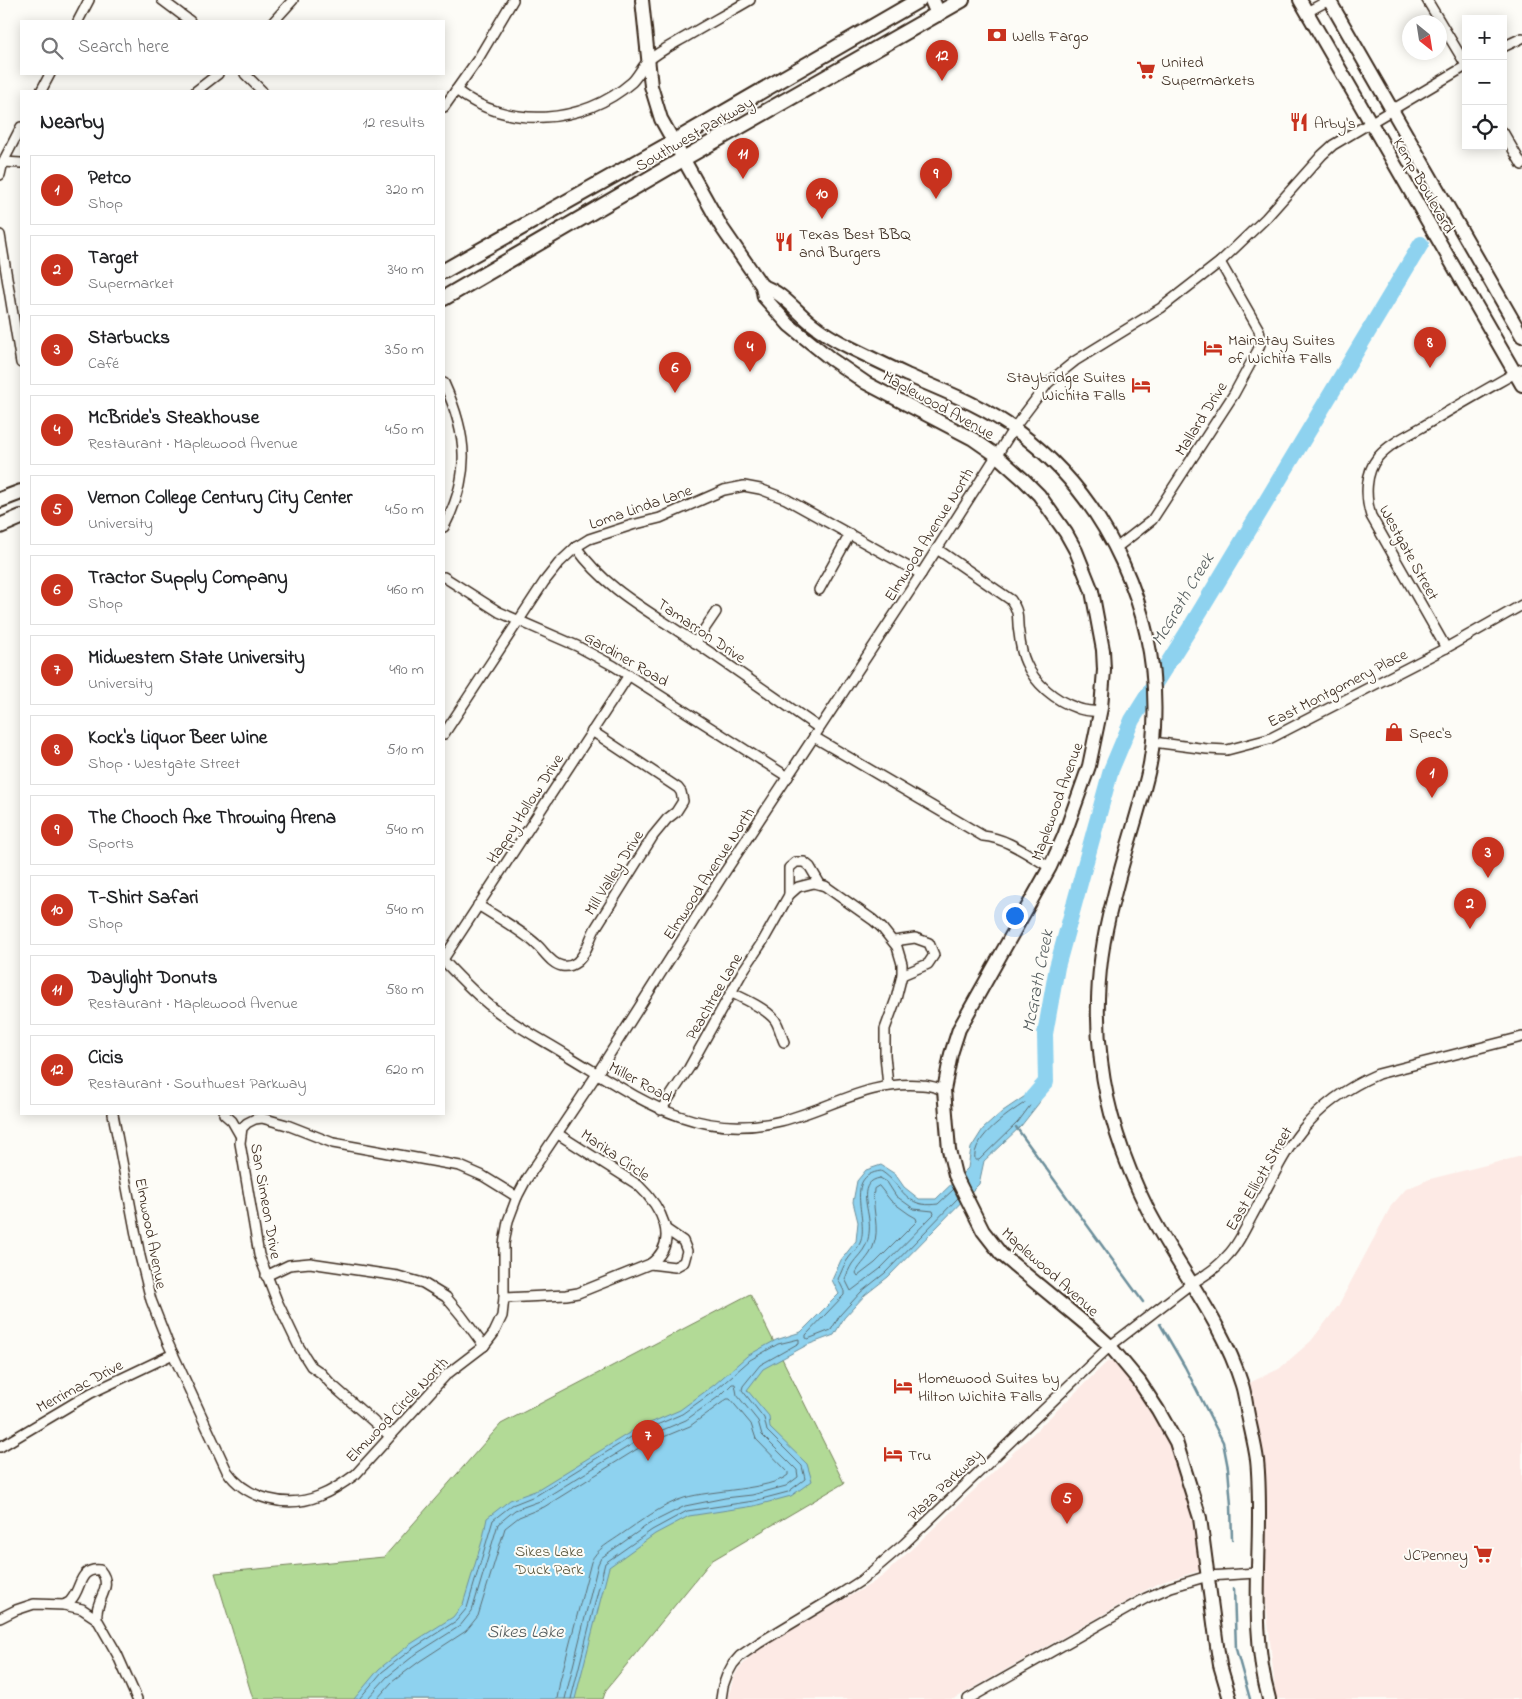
<!DOCTYPE html>
<html lang="en">
<head>
<meta charset="utf-8">
<style>
  body { margin:0; font-family:"Indie Flower",sans-serif; background:#f6f6f6; color:#202124 }
  .controls { position:absolute; right:15px; top:15px; display:grid; overflow:hidden; border-radius:0px; box-shadow:0 2px 12px #0003 }
  .controls button { width:45px; height:45px; display:grid; place-items:center; padding:0; border:0; border-bottom:1px solid #e0e0e0; background:#fff; color:#202124; font:25px sans-serif }
  .compass { position:absolute; left:1402px; top:15px; width:45px; height:45px; border-radius:50%; background:#fff; box-shadow:0 2px 12px #0003; rotate:150deg }
  .you { position:absolute; left:1014px; top:915px; width:18px; height:18px; margin:-12px; border:4px solid #fff; border-radius:50%; background:#1a73e8; box-shadow:0 0 0 8px #1a73e833 }
  .badge { display:grid; place-items:center; width:32px; height:32px; border-radius:50%; background:#c8321e; color:#fff; font-size:16px; font-weight:700 }
  .pin { position:absolute; translate:-50% -41px; filter:drop-shadow(0 1px 2px #0008) }
  .pin::after { content:''; position:absolute; top:26px; width:18px; height:15px; background:inherit; clip-path:polygon(0 0,100% 0,50% 100%) }
  .list { margin:0; padding:0; list-style:none }
  h2 { display:flex; justify-content:space-between; align-items:center; height:65px; margin:0; padding:0 20px; font-size:21px }
  h2 small { font-size:16px; font-weight:400; color:#757577 }
  .list li { display:grid; grid-template-columns:32px 1fr auto; gap:15px; align-items:center; box-sizing:border-box; height:70px; margin:0 10px 10px; padding:0 10px; border:1px solid #e0e0e0; border-radius:0px }
  .list b { display:block; font-size:19px; white-space:nowrap }
  .list p { margin:0; font-size:16px; white-space:nowrap; color:#757577 }
  .list em { font-size:16px; font-style:normal; color:#757577 }
  .icon { flex:none; width:28px; height:28px; fill:none; stroke:currentColor; stroke-width:2; stroke-linecap:round; stroke-linejoin:round }
  .map { position:relative; flex:none; width:1522px; height:1699px; overflow:hidden }
  .search { position:absolute; background:#fff; box-shadow:0 2px 12px #0003; left:20px; top:20px; width:425px; height:55px; display:flex; align-items:center; gap:12px; box-sizing:border-box; padding:0 18px; border-radius:0px; color:#757577; font-size:19px }
  .panel { position:absolute; background:#fff; box-shadow:0 2px 12px #0003; left:20px; top:90px; width:425px; height:1025px; border-radius:0px }
  .map>svg:first-child { display:block }
  .built { fill:#fdeae5 }
  .green { fill:#b2da96; stroke:#76825a }
  .water { fill:#8ed2ef; stroke:#6d8f9b }
  .lines { fill:none; stroke-linecap:round; stroke-linejoin:round }
  .shore { stroke:#5c6d72; stroke-width:1 }
  .stream { stroke:#6d8f9b; stroke-width:2.5 }
  .river { stroke:#8ed2ef; stroke-width:16 }
  .street-casing { stroke:#3b2a1e; stroke-width:12 }
  .secondary-casing { stroke:#3b2a1e; stroke-width:16 }
  .primary-casing { stroke:#3b2a1e; stroke-width:18 }
  .street { stroke:#fdfcf7; stroke-width:9 }
  .secondary { stroke:#fdfcf7; stroke-width:12 }
  .primary { stroke:#fdfcf7; stroke-width:14 }
  .labels { text-anchor:middle; stroke-width:4; stroke-linejoin:round; paint-order:stroke }
  .poi-label { font-size:16px; fill:#3b2a1e; stroke:#fdfcf7; text-anchor:start }
  .street-label { font-size:16px; fill:#3b2a1e; stroke:#fdfcf7 }
  .park-label { font-size:16px; fill:#59563c; stroke:#fdfcf7 }
  .water-label { font-size:18px; font-style:italic; fill:#545c5d; stroke:#fdfcf7 }
</style>
</head>
<body>
<div class="map">
<svg width="1522" height="1699" viewBox="0 0 1522 1699">
  <rect width="100%" height="100%" fill="#fdfcf7"/>
  <filter id="ink" filterUnits="userSpaceOnUse"><feTurbulence type="fractalNoise" baseFrequency=".02" numOctaves="2"/><feDisplacementMap in="SourceGraphic" scale="10" xChannelSelector="R" yChannelSelector="G"/><feConvolveMatrix kernelMatrix="1 2 1 2 8 2 1 2 1" color-interpolation-filters="sRGB"/></filter>
  <g filter="url(#ink)">
    <!-- built -->
    <g class="built">
      <path d="M1522 1156V1699H1276L1264 1583 1265 1480 1249 1383 1279 1369 1311 1341 1338 1306 1391 1206 1406 1189 1430 1179Z"/>
      <path d="M1114 1360 1137 1388 1169 1440 1191 1499 1203 1570 1168 1580 1155 1585 954 1699H728L733 1679 739 1668 748 1659 761 1647 871 1584 884 1575 989 1476 1107 1362Z"/>
    </g>
    <!-- green -->
    <path class="green" d="M750 1294 844 1483 711 1561 606 1690 603 1699H253L215 1573 384 1557 501 1424Z"/>
    <!-- water -->
    <path class="water" d="M1046 1082 1039 1103 1021 1126 984 1161 979 1184 888 1277 865 1295 844 1318 834 1335 807 1345 763 1369 747 1390 769 1416 770 1428 807 1464 812 1481 791 1496 754 1506 689 1516 655 1534 609 1567 575 1699H354L379 1669 409 1645 453 1617 463 1604 483 1538 487 1518 510 1500 535 1491 634 1430 680 1410 714 1385 747 1356 776 1340 801 1332 839 1294 832 1280 841 1260 856 1241 858 1222 853 1202 857 1181 866 1170 881 1165 895 1174 904 1187 919 1199H936L968 1168 971 1148 983 1129 1003 1111Z"/>
    <g class="lines">
      <!-- shore -->
      <g class="shore">
        <path d="M1029 1100H1032V1103L1018 1122 979 1160H975C971 1137 1012 1111 1029 1100Z"/>
        <path d="M880 1178 887 1182 896 1196 914 1209 933 1211 934 1214 880 1269 851 1291 845 1279C847 1274 849 1269 852 1264 856 1258 863 1252 866 1245 869 1239 870 1228 869 1221 868 1206 857 1182 880 1178Z"/>
        <path d="M879 1186 891 1201 909 1214 916 1218 917 1221 875 1263 858 1276 856 1273C860 1264 870 1257 873 1247 881 1228 871 1209 874 1189Z"/>
        <path d="M954 1189 938 1204C904 1209 904 1186 881 1171 842 1176 870 1220 860 1243 857 1250 850 1255 846 1262 843 1267 841 1273 838 1279L844 1291V1295L806 1335V1338L808 1339 831 1330 840 1315 861 1292 885 1273 958 1198"/>
        <path d="M359 1699 382 1672 412 1649 456 1621 467 1608 493 1520 512 1505 537 1495 636 1434 682 1414 717 1389 750 1360 778 1344 799 1339V1343L760 1365 743 1386 742 1390 764 1418 767 1431 802 1466 805 1479 788 1492 754 1501 687 1511 652 1530 605 1563 571 1699"/>
        <path d="M367 1699 387 1677 416 1654 460 1626 472 1611 498 1524 515 1510 540 1501 639 1440 686 1420 721 1395 732 1384H735L737 1395 758 1421 762 1435 797 1470 798 1477 786 1486 752 1495 725 1498 685 1506 649 1524 601 1558 598 1564 565 1699"/>
        <path d="M377 1699 392 1682 420 1661 466 1631 478 1616 505 1528 519 1517 544 1507 642 1446 690 1426 727 1399H730L751 1424 756 1439 788 1472V1475C770 1490 710 1490 684 1498 664 1504 639 1522 622 1534 611 1542 596 1549 591 1562L560 1681 557 1699"/>
      </g>
      <!-- stream -->
      <g class="stream">
        <path d="M1016 1127 1143 1302"/>
        <path d="M1160 1324 1185 1367 1223 1442 1228 1468 1231 1505 1232 1539"/>
        <path d="M1234 1589 1236 1649 1250 1699"/>
      </g>
      <!-- river -->
      <path class="river" d="M1032 1098 1046 1082 1045 1034 1057 967 1111 770 1132 720 1190 628 1421 244"/>
      <!-- street casing -->
      <g class="street-casing">
        <g id="street">
          <path d="M162 0 190 21"/>
          <path d="M1427 0 1466 65"/>
          <path d="M1307 12 1329 0"/>
          <path d="M78 21 89 0"/>
          <path d="M274 21 293 0"/>
          <path d="M1503 47 1522 38"/>
          <path d="M245 74 262 91"/>
          <path d="M456 90C507 130 583 125 632 82 638 76 642 67 648 61 658 52 672 45 684 38 706 25 728 13 750 0"/>
          <path d="M41 91 50 74"/>
          <path d="M196 91 218 74"/>
          <path d="M444 107 478 59 513 0"/>
          <path d="M1503 132 1522 165"/>
          <path d="M3 162 21 163"/>
          <path d="M0 175 3 162 21 127"/>
          <path d="M0 235 21 363"/>
          <path d="M444 383C468 436 471 475 444 527"/>
          <path d="M576 547C604 587 645 609 684 635 730 665 774 697 819 728"/>
          <path d="M1116 548 1152 520 1234 394 1258 350 1261 341 1259 330 1220 262"/>
          <path d="M937 549 1011 600C1021 615 1016 618 1019 633 1020 642 1022 655 1026 663 1035 684 1056 701 1077 708 1084 711 1093 711 1100 712"/>
          <path d="M444 577 499 612 577 646 614 666 788 777"/>
          <path d="M819 590 850 534"/>
          <path d="M695 643 716 612"/>
          <path d="M1446 648 1371 516C1365 497 1365 473 1378 457 1389 444 1408 435 1422 427 1455 407 1489 388 1522 369"/>
          <path d="M444 734 544 582 559 563 576 547 589 539 632 525 660 518 724 490 744 486 760 489 786 499 921 574"/>
          <path d="M814 737 983 836C1007 838 1030 856 1050 867"/>
          <path d="M1153 742 1207 749 1227 750 1269 739 1446 648 1522 605"/>
          <path d="M789 895V868L796 862H804L810 867 820 884"/>
          <path d="M478 905C495 916 522 931 536 944 544 951 551 964 562 966 567 967 573 965 577 962 587 953 589 940 595 929L653 836 667 819 676 812 683 801 681 792 678 788 592 731"/>
          <path d="M894 941 915 938 929 943 934 955 928 964 902 975"/>
          <path d="M444 958 629 675"/>
          <path d="M444 961C460 978 475 994 493 1008 516 1027 545 1041 570 1057 638 1098 696 1142 781 1121 830 1109 869 1080 922 1085 930 1085 937 1088 944 1090"/>
          <path d="M732 993C745 999 767 1009 775 1020 779 1026 781 1035 784 1042"/>
          <path d="M661 1110 689 1068 743 971 763 941 789 895 798 887 814 883 825 886 873 920 882 928 897 947 902 964V975L896 999 885 1029V1055L888 1086"/>
          <path d="M113 1114 140 1256 151 1300 167 1341 227 1471C246 1499 287 1509 319 1496 332 1491 344 1483 356 1474L446 1375 484 1346 494 1333 502 1316 504 1298V1244L508 1221 517 1197 526 1180 597 1074 721 878 921 574 1014 428 1048 383 1060 373 1075 361 1161 308 1220 262 1266 218 1322 155 1333 145 1466 66"/>
          <path d="M224 1114 232 1121 240 1135"/>
          <path d="M650 1264 675 1267 684 1262 687 1251 683 1241 667 1230"/>
          <path d="M266 1276 289 1265 310 1263 398 1276 423 1283 446 1297 461 1315 484 1346"/>
          <path d="M504 1298 566 1295 578 1293 650 1264C682 1241 660 1206 638 1185L558 1134"/>
          <path d="M390 1436 331 1384 321 1373 311 1366 299 1347 277 1301 259 1255 240 1143 242 1128 247 1123 255 1119 262 1118 287 1125 333 1143 460 1166 483 1176 517 1197"/>
          <path d="M0 1447 91 1393 173 1354"/>
          <path d="M64 1605C67 1603 70 1602 71 1600 82 1588 78 1568 100 1570 115 1588 94 1599 97 1619"/>
          <path d="M0 1618 16 1610 34 1604 64 1605 82 1609 97 1619 117 1654 137 1699"/>
          <path d="M721 1699 723 1686 727 1675 733 1664 740 1656 759 1643 842 1593 862 1580 904 1544 1110 1346 1192 1283C1205 1276 1218 1267 1228 1255 1238 1245 1245 1229 1252 1216 1268 1188 1281 1156 1302 1130 1322 1105 1348 1087 1378 1074L1522 1037"/>
          <path d="M968 1699 1146 1598 1171 1587 1208 1576 1257 1573"/>
        </g>
      </g>
      <!-- secondary casing -->
      <g class="secondary-casing">
        <g id="secondary">
          <path d="M642 0 651 86 661 119 722 228 762 286 764 297 789 325 831 359 866 383 973 439 996 455 1024 480 1039 495 1066 533 1076 551 1092 591 1103 650 1104 670 1101 708 1089 766 1064 836 1050 867 959 1029 951 1054 944 1090 949 1150 955 1175 983 1231 1001 1254 1088 1326 1110 1346 1139 1381 1158 1410 1176 1442 1200 1518 1217 1646 1220 1665 1230 1699"/>
          <path d="M1300 0 1522 385"/>
          <path d="M1329 0 1522 336"/>
          <path d="M762 286C782 292 795 310 811 323 823 333 837 341 851 348 869 357 888 366 907 375 944 391 984 406 1017 431 1109 499 1160 614 1154 727 1153 743 1152 758 1148 773 1138 816 1123 857 1113 900 1099 952 1094 1007 1101 1061 1107 1112 1124 1162 1147 1208 1177 1267 1222 1320 1242 1385 1245 1394 1246 1405 1248 1415 1251 1430 1255 1445 1257 1460 1259 1478 1259 1497 1259 1514 1259 1576 1252 1639 1269 1699"/>
        </g>
      </g>
      <!-- primary casing -->
      <g class="primary-casing">
        <g id="primary">
          <path d="M932 0 938 14"/>
          <path d="M444 271 673 142 919 0"/>
          <path d="M444 298 683 159 962 0"/>
          <path d="M0 500 21 492"/>
          <path d="M0 526 21 517"/>
        </g>
      </g>
      <!-- street -->
      <use href="#street" class="street"/>
      <!-- secondary -->
      <use href="#secondary" class="secondary"/>
      <!-- primary -->
      <use href="#primary" class="primary"/>
    </g>
  </g>
  <!-- icons -->
  <defs>
    <g id="bank-bare" transform="scale(1.5)"><path d="M-6-4H6V4H-6ZM0-2.3a2.3 2.3 0 1 0 0 4.6a2.3 2.3 0 1 0 0-4.6Z" fill="#c8321e" stroke="#fdfcf7" stroke-width="2.5" paint-order="stroke"/></g>
    <g id="supermarket-bare" transform="scale(1.5)"><path d="M-6-5.5h2.5l.6 2H6L4.5 2H-2.5L-4.4-4H-6ZM-1.5 3.2a1.3 1.3 0 1 0 .1 0ZM3 3.2a1.3 1.3 0 1 0 .1 0Z" fill="#c8321e" stroke="#fdfcf7" stroke-width="2.5" paint-order="stroke"/></g>
    <g id="restaurant-bare" transform="scale(1.5)"><path d="M-5-6h1v4h1v-4h1v4h1v-4h1v5L-1.5 .5V6h-2V.5L-5-1ZM5-6V6H3V1.5H1.5Q1.5-4 5-6Z" fill="#c8321e" stroke="#fdfcf7" stroke-width="2.5" paint-order="stroke"/></g>
    <g id="hotel-bare" transform="scale(1.5)"><path d="M-6-4.5h1.5V1H6V5H4.5V3h-9V5H-6ZM-4 0a1.8 1.8 0 1 1 3.6 0ZM.5 0V-2.5h3Q6-2.5 6 0Z" fill="#c8321e" stroke="#fdfcf7" stroke-width="2.5" paint-order="stroke"/></g>
    <g id="shop-bare" transform="scale(1.5)"><path d="M-5-2.5h2.3a2.7 3.5 0 0 1 5.4 0H5L5.5 6h-11ZM-1.5-2.5h3a1.5 2.3 0 0 0-3 0Z" fill="#c8321e" stroke="#fdfcf7" stroke-width="2.5" paint-order="stroke"/></g>
  </defs>
  <g fill-rule="evenodd">
    <use href="#bank-bare" x="997" y="35"/>
    <use href="#supermarket-bare" x="1146" y="70"/>
    <use href="#restaurant-bare" x="1299" y="122"/>
    <use href="#restaurant-bare" x="784" y="242"/>
    <use href="#hotel-bare" x="1213" y="348"/>
    <use href="#hotel-bare" x="1141" y="385"/>
    <use href="#shop-bare" x="1394" y="732"/>
    <use href="#hotel-bare" x="903" y="1386"/>
    <use href="#hotel-bare" x="893" y="1454"/>
    <use href="#supermarket-bare" x="1483" y="1554"/>
  </g>
  <g class="labels">
    <!-- poi labels -->
    <g class="poi-label">
      <text x="1012" y="41">Wells Fargo</text>
      <text x="1161" y="67">United<tspan x="1161" dy="18">Supermarkets</tspan></text>
      <text x="1314" y="128">Arby's</text>
      <text x="799" y="239">Texas Best BBQ<tspan x="799" dy="18">and Burgers</tspan></text>
      <text x="1228" y="345">Mainstay Suites<tspan x="1228" dy="18">of Wichita Falls</tspan></text>
      <text x="1126" y="382" text-anchor="end">Staybridge Suites<tspan x="1126" dy="18">Wichita Falls</tspan></text>
      <text x="1409" y="738">Spec's</text>
      <text x="918" y="1383">Homewood Suites by<tspan x="918" dy="18">Hilton Wichita Falls</tspan></text>
      <text x="908" y="1460">Tru</text>
      <text x="1468" y="1560" text-anchor="end">JCPenney</text>
    </g>
    <!-- street labels -->
    <g class="street-label">
      <text transform="translate(694 133) rotate(-30)" y="6">Southwest Parkway</text>
      <text transform="translate(1425 185) rotate(60)" y="6">Kemp Boulevard</text>
      <text transform="translate(939 404) rotate(29)" y="6">Maplewood Avenue</text>
      <text transform="translate(1200 418) rotate(-58)" y="6">Mallard Drive</text>
      <text transform="translate(640 506) rotate(-19)" y="6">Loma Linda Lane</text>
      <text transform="translate(928 534) rotate(-58)" y="6">Elmwood Avenue North</text>
      <text transform="translate(1410 552) rotate(61)" y="6">Westgate Street</text>
      <text transform="translate(702 630) rotate(34)" y="6">Tamarron Drive</text>
      <text transform="translate(627 658) rotate(30)" y="6">Gardiner Road</text>
      <text transform="translate(1337 687) rotate(-27)" y="6">East Montgomery Place</text>
      <text transform="translate(1056 801) rotate(-70)" y="6">Maplewood Avenue</text>
      <text transform="translate(524 808) rotate(-57)" y="6">Happy Hollow Drive</text>
      <text transform="translate(613 872) rotate(-58)" y="6">Mill Valley Drive</text>
      <text transform="translate(708 873) rotate(-57)" y="6">Elmwood Avenue North</text>
      <text transform="translate(713 996) rotate(-60)" y="6">Peachtree Lane</text>
      <text transform="translate(641 1081) rotate(28)" y="6">Miller Road</text>
      <text transform="translate(616 1154) rotate(34)" y="6">Marika Circle</text>
      <text transform="translate(1258 1178) rotate(-60)" y="6">East Elliott Street</text>
      <text transform="translate(267 1201) rotate(80)" y="6">San Simeon Drive</text>
      <text transform="translate(152 1233) rotate(79)" y="6">Elmwood Avenue</text>
      <text transform="translate(1051 1271) rotate(42)" y="6">Maplewood Avenue</text>
      <text transform="translate(79 1385) rotate(-28)" y="6">Merrimac Drive</text>
      <text transform="translate(396 1409) rotate(-46)" y="6">Elmwood Circle North</text>
      <text transform="translate(944 1484) rotate(-44)" y="6">Plaza Parkway</text>
    </g>
    <!-- park labels -->
    <g class="park-label">
      <text x="549" y="1556">Sikes Lake<tspan x="549" dy="18">Duck Park</tspan></text>
    </g>
    <!-- water labels -->
    <g class="water-label">
      <text transform="translate(1182 599) rotate(-59)" y="6">McGrath Creek</text>
      <text transform="translate(1037 981) rotate(-79)" y="6">McGrath Creek</text>
      <text x="525" y="1637">Sikes Lake</text>
    </g>
  </g>
</svg>
<div class="controls">
<button>+</button>
<button>−</button>
<button><svg class="icon" aria-label="locate" viewBox="0 0 24 24"><circle cx="12" cy="12" r="6"/><path d="M12 2v4M12 18v4M2 12h4M18 12h4"/></svg></button>
</div>
<svg class="compass" viewBox="-18 -18 36 36"><path d="M0-13l5 13h-10z" fill="#e53935"/><path d="M0 13l5-13h-10z" fill="#757577"/></svg>
<div class="you"></div>
<div class="pin badge" style="left:1432px;top:798px">1</div>
<div class="pin badge" style="left:1470px;top:929px">2</div>
<div class="pin badge" style="left:1488px;top:878px">3</div>
<div class="pin badge" style="left:750px;top:372px">4</div>
<div class="pin badge" style="left:1067px;top:1524px">5</div>
<div class="pin badge" style="left:675px;top:393px">6</div>
<div class="pin badge" style="left:648px;top:1461px">7</div>
<div class="pin badge" style="left:1430px;top:368px">8</div>
<div class="pin badge" style="left:936px;top:199px">9</div>
<div class="pin badge" style="left:822px;top:219px">10</div>
<div class="pin badge" style="left:743px;top:179px">11</div>
<div class="pin badge" style="left:942px;top:81px">12</div>
<div class="search"><svg class="icon" aria-label="search" viewBox="0 0 24 24"><circle cx="10" cy="10" r="6"/><path d="M15 15l6 6"/></svg>Search here</div>
<section class="panel">
<h2>Nearby<small>12 results</small></h2>
<ul class="list">
<li><span class="badge">1</span><div><b>Petco</b><p>Shop</p></div><em>320 m</em></li>
<li><span class="badge">2</span><div><b>Target</b><p>Supermarket</p></div><em>340 m</em></li>
<li><span class="badge">3</span><div><b>Starbucks</b><p>Café</p></div><em>350 m</em></li>
<li><span class="badge">4</span><div><b>McBride's Steakhouse</b><p>Restaurant · Maplewood Avenue</p></div><em>450 m</em></li>
<li><span class="badge">5</span><div><b>Vernon College Century City Center</b><p>University</p></div><em>450 m</em></li>
<li><span class="badge">6</span><div><b>Tractor Supply Company</b><p>Shop</p></div><em>460 m</em></li>
<li><span class="badge">7</span><div><b>Midwestern State University</b><p>University</p></div><em>490 m</em></li>
<li><span class="badge">8</span><div><b>Kock's Liquor Beer Wine</b><p>Shop · Westgate Street</p></div><em>510 m</em></li>
<li><span class="badge">9</span><div><b>The Chooch Axe Throwing Arena</b><p>Sports</p></div><em>540 m</em></li>
<li><span class="badge">10</span><div><b>T-Shirt Safari</b><p>Shop</p></div><em>540 m</em></li>
<li><span class="badge">11</span><div><b>Daylight Donuts</b><p>Restaurant · Maplewood Avenue</p></div><em>580 m</em></li>
<li><span class="badge">12</span><div><b>Cicis</b><p>Restaurant · Southwest Parkway</p></div><em>620 m</em></li>
</ul>
</section>
</div>
</body>
</html>
